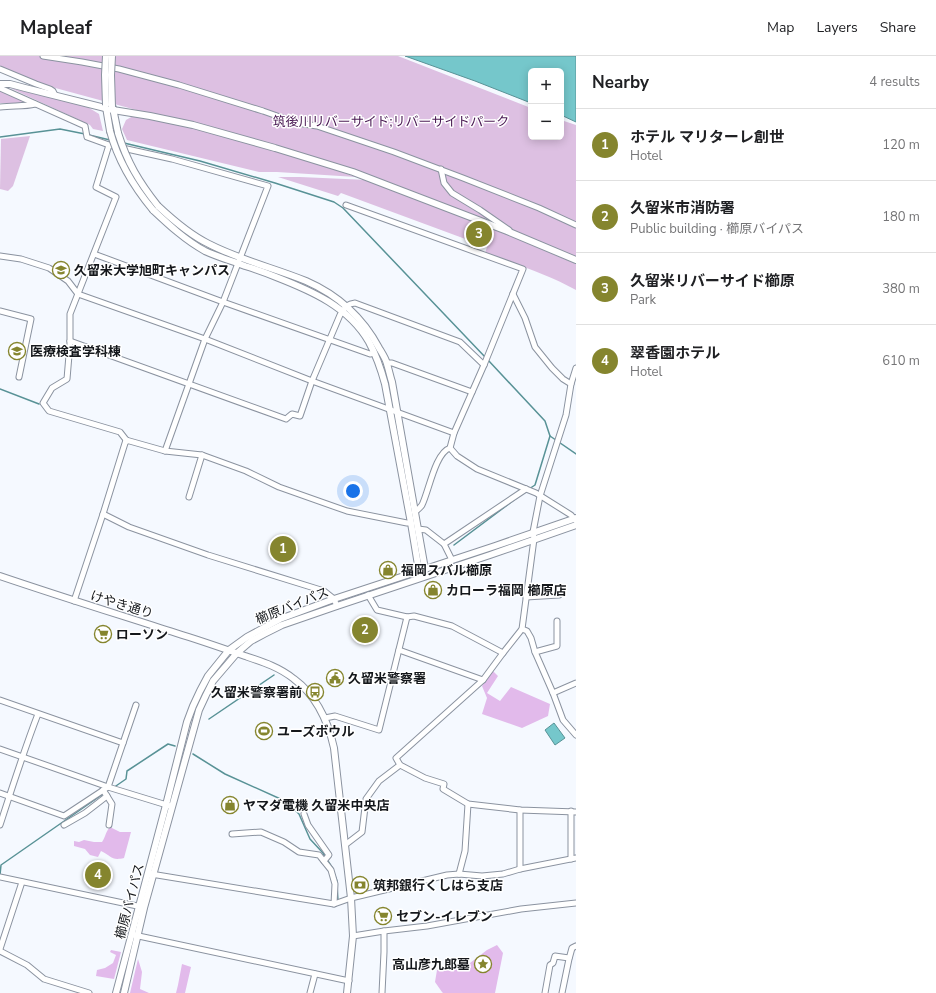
<!DOCTYPE html>
<html lang="en">
<head>
<meta charset="utf-8">
<style>
  body { margin:0; font-family:"Nunito Sans","Noto Sans JP",sans-serif; background:#f2f2f2; color:#202124 }
  .controls { position:absolute; right:12px; top:12px; display:grid; overflow:hidden; border-radius:6px; box-shadow:0 2px 10px #0003 }
  .controls button { width:36px; height:36px; display:grid; place-items:center; padding:0; border:0; border-bottom:1px solid #e0e0e0; background:#fff; color:#202124; font:20px sans-serif }
  .you { position:absolute; left:353px; top:435px; width:14px; height:14px; margin:-10px; border:3px solid #fff; border-radius:50%; background:#1a73e8; box-shadow:0 0 0 6px #1a73e833 }
  .badge { display:grid; place-items:center; width:26px; height:26px; border-radius:50%; background:#85852e; color:#fff; font-size:13px; font-weight:700 }
  .pin { position:absolute; translate:-50% -50%; border:2px solid #fff; box-shadow:0 1px 4px #0006 }
  .list { margin:0; padding:0; list-style:none }
  h2 { display:flex; justify-content:space-between; align-items:center; height:52px; margin:0; padding:0 16px; font-size:17px }
  h2 small { font-size:13px; font-weight:400; color:#757577 }
  .list li { display:grid; grid-template-columns:26px 1fr auto; gap:12px; align-items:center; box-sizing:border-box; height:72px; padding:0 16px; border-top:1px solid #e0e0e0 }
  .list b { display:block; font-size:15px; white-space:nowrap }
  .list p { margin:0; font-size:13px; white-space:nowrap; color:#757577 }
  .list em { font-size:13px; font-style:normal; color:#757577 }
  .map { position:relative; flex:none; width:576px; height:937px; overflow:hidden }
  header { display:flex; align-items:center; gap:24px; box-sizing:border-box; height:56px; padding:0 20px; background:#fff; border-bottom:1px solid #e0e0e0 }
  header strong { font-size:19px }
  nav { display:flex; gap:22px; margin-inline-start:auto; font-size:14px }
  main { display:flex }
  aside { flex:1; background:#fff }
  .map>svg:first-child { display:block }
  .green { fill:#ddc0e2 }
  .forest { fill:#e2baeb }
  .water { fill:#75c7cb; stroke:#589296 }
  .lines { fill:none; stroke-linecap:round; stroke-linejoin:round }
  .stream { stroke:#589296; stroke-width:1.5 }
  .minor-casing { stroke:#8b93a0; stroke-width:7 }
  .tertiary-casing { stroke:#8b93a0; stroke-width:8 }
  .minor { stroke:#fff; stroke-width:5 }
  .tertiary { stroke:#fff; stroke-width:6 }
  .tertiary-bridge-casing { stroke:#8b93a0; stroke-width:8; stroke-linecap:butt }
  .tertiary-bridge { stroke:#fff; stroke-width:6 }
  .labels { text-anchor:middle; stroke-width:3; stroke-linejoin:round; paint-order:stroke }
  .park-label { font-size:13px; fill:#471751; stroke:#fff }
  .poi-label { font-size:13px; font-weight:bold; fill:#14171b; stroke:#fff; text-anchor:start }
  .street-label { font-size:13px; fill:#14171b; stroke:#fff }
</style>
</head>
<body>
<header>
<strong>Mapleaf</strong>
<nav><a>Map</a><a>Layers</a><a>Share</a></nav>
</header>
<main>
<div class="map">
<svg width="576" height="937" viewBox="0 0 576 937">
  <rect width="100%" height="100%" fill="#f5f9ff"/>
  <!-- green -->
  <g class="green">
    <path d="M0 0H398L531 52V81H561V64L576 69V204L476 165 576 208V234C547 218 515 208 485 197L487 191 341 137 338 140 278 121H300L368 124 269 90 48 30 0 10Z"/>
    <path d="M10 32 86 50 99 58 103 75 93 73 90 69Z"/>
    <path d="M0 34 26 47H0Z"/>
    <path d="M133 60 193 72 274 93 356 121 277 116H259L127 84 122 73 126 64Z"/>
    <path d="M30 80 13 130 8 135 0 133 1 83Z"/>
  </g>
  <!-- forest -->
  <g class="forest">
    <path d="M493 615 498 620 487 637 500 645 511 631 550 648 548 660 522 672 482 658 487 642 482 630Z"/>
    <path d="M110 771 120 776H131L124 802C111 805 112 800 101 795L98 801 90 799 85 793 74 790V785L79 786 84 784 94 786H102C106 780 105 777 110 771Z"/>
    <path d="M497 889 503 897 495 937H443L442 936 435 926 437 914 459 911 470 907 487 894Z"/>
    <path d="M111 894 121 896 114 923 96 920 97 914 105 912 113 907 116 899 110 896Z"/>
    <path d="M138 903 142 916 140 933 149 937H130Z"/>
    <path d="M182 908 191 911 185 937H176L178 929Z"/>
  </g>
  <!-- water -->
  <g class="water">
    <path d="M405 0H576V66L561 59V15H531V47L475 25Z"/>
    <path d="M554 667 565 682 555 689 545 674Z"/>
  </g>
  <g class="lines">
    <!-- stream -->
    <g class="stream">
      <path d="M89 79 110 84"/>
      <path d="M0 81 60 73 85 78"/>
      <path d="M124 87 200 105 275 127 334 146 343 152 486 302"/>
      <path d="M488 304 545 365 550 380 576 398"/>
      <path d="M0 333 39 348"/>
      <path d="M529 433 535 429 550 380"/>
      <path d="M454 489 518 441"/>
      <path d="M209 663 274 619"/>
      <path d="M193 698 225 718 285 745 299 758 310 783 323 797 333 813"/>
      <path d="M113 732 126 723 127 715 168 688 175 690"/>
      <path d="M334 817 337 825"/>
      <path d="M0 819 1 809 103 738"/>
      <path d="M337 829 338 845"/>
    </g>
    <!-- minor casing -->
    <g class="minor-casing">
      <g id="minor">
        <path d="M43 0 82 6 119 13 179 29 263 55 297 67 317 70 394 96 463 122 539 152 576 169"/>
        <path d="M0 13 36 28 50 33 53 35 55 39"/>
        <path d="M0 32 85 70 87 81 109 89"/>
        <path d="M0 51C11 49 24 51 35 48"/>
        <path d="M441 113 444 127 452 137 480 154 509 174"/>
        <path d="M346 149 523 213 484 309 454 377 450 392 457 400 477 413 536 437 571 459 576 465"/>
        <path d="M94 198 223 246 370 298 374 297"/>
        <path d="M0 200 21 203 49 212 68 225 78 238 205 283 312 325 454 377"/>
        <path d="M513 238 525 262 535 291 552 312 563 323 571 328"/>
        <path d="M0 255 31 263 19 321"/>
        <path d="M70 285 286 363 292 358 300 360 312 325 340 259C345 252 346 248 355 247L460 286 484 309"/>
        <path d="M387 307H392L472 336"/>
        <path d="M576 312 571 328 566 359 540 440 533 476 534 483 522 573 503 597 483 624 396 702 400 709 425 722 444 728 443 733 468 748 520 754 576 756"/>
        <path d="M127 385 120 376 49 355 43 347 52 332 67 323 70 287V258L116 141 96 131 109 89 172 103 268 130 223 246 205 283 165 395"/>
        <path d="M189 441 202 399"/>
        <path d="M415 456C417 454 420 452 422 449 429 435 435 397 450 392"/>
        <path d="M103 458 129 471 208 499 324 535 334 543 337 550"/>
        <path d="M418 473 426 474 444 488"/>
        <path d="M452 504 444 488 526 433"/>
        <path d="M368 539 377 554 407 561 414 560 452 570 503 597"/>
        <path d="M526 541 559 539"/>
        <path d="M74 545 103 458 126 384 165 395 202 399 246 415 279 431 347 455 407 467H411"/>
        <path d="M522 573 527 575 531 582 535 596 553 637 563 664 576 679"/>
        <path d="M399 594 483 624"/>
        <path d="M535 596 557 590V565"/>
        <path d="M553 637 576 627"/>
        <path d="M0 644 123 687"/>
        <path d="M325 662 335 660 379 674 407 561"/>
        <path d="M0 693 108 731 170 750"/>
        <path d="M0 737 64 760 108 731 136 649"/>
        <path d="M107 740 112 748 109 769"/>
        <path d="M520 754V813"/>
        <path d="M571 755V803"/>
        <path d="M304 758 308 769 329 799 324 805"/>
        <path d="M0 769C12 732 24 694 38 658"/>
        <path d="M64 769 85 757 107 740 103 734"/>
        <path d="M232 778 261 776 284 786 299 796 319 799 331 814 335 828 334 848"/>
        <path d="M345 789 362 776 366 743 379 725 400 709"/>
        <path d="M151 818 334 848 351 842 447 819 459 818 482 820 503 818 520 813 576 802"/>
        <path d="M459 818 465 795 468 748"/>
        <path d="M0 821 142 851"/>
        <path d="M134 879 349 925"/>
        <path d="M353 880 384 875 427 870 521 853 576 847"/>
        <path d="M0 893 22 826"/>
        <path d="M0 895 27 909 44 923 89 937"/>
        <path d="M310 937 315 918"/>
        <path d="M382 937 384 896V875"/>
        <path d="M545 937 550 909 553 907 555 900 569 902"/>
        <path d="M562 937 569 903 572 892 576 890"/>
      </g>
    </g>
    <!-- tertiary casing -->
    <g class="tertiary-casing">
      <g id="tertiary">
        <path d="M0 28H10L25 32 113 54 150 60 193 69 275 92 353 116 392 131 507 175 576 204"/>
        <path d="M106 51 110 75"/>
        <path d="M113 52 118 77"/>
        <path d="M158 150C174 165 190 179 209 188 240 204 274 212 306 225 338 239 363 262 379 292 382 297 386 303 387 308 389 314 390 320 392 326L425 513 424 516"/>
        <path d="M153 154C169 169 185 184 205 195 218 201 232 205 245 210 255 213 266 217 276 221 312 235 349 251 369 286 376 299 381 313 385 328L411 467 419 515 421 518"/>
        <path d="M0 520C59 540 117 558 176 577 199 584 222 592 245 600 263 606 279 611 294 623 317 640 328 665 334 692L351 842 353 880 347 937"/>
        <path d="M116 937 166 749 187 666 193 650 200 635 208 620 229 594 247 581 280 563 334 543 495 490 576 462"/>
        <path d="M124 937 144 852 199 654 206 639 213 625 237 597 251 585 264 578 282 569 337 550 490 499 576 469"/>
      </g>
    </g>
    <!-- minor -->
    <use href="#minor" class="minor"/>
    <!-- tertiary -->
    <use href="#tertiary" class="tertiary"/>
    <!-- tertiary-bridge casing -->
    <g class="tertiary-bridge-casing">
      <g id="tertiary-bridge">
        <path d="M112 0 111 19 112 51"/>
        <path d="M106 49 105 19 106 0"/>
        <path d="M110 75C118 105 133 130 153 154"/>
        <path d="M118 77C127 106 139 126 158 150"/>
      </g>
    </g>
    <!-- tertiary-bridge -->
    <use href="#tertiary-bridge" class="tertiary-bridge"/>
  </g>
  <!-- icons -->
  <defs>
    <g id="university-ring" transform="scale(0.9)"><circle r="9.5" fill="#fff" stroke="#85852e" stroke-width="1.5"/><path d="M0-5L7-2L0 1L-7-2ZM-4 1L0 2.5L4 1V4Q0 6-4 4Z" fill="#85852e"/></g>
    <g id="shop-ring" transform="scale(0.9)"><circle r="9.5" fill="#fff" stroke="#85852e" stroke-width="1.5"/><path d="M-5-2.5h2.3a2.7 3.5 0 0 1 5.4 0H5L5.5 6h-11ZM-1.5-2.5h3a1.5 2.3 0 0 0-3 0Z" fill="#85852e"/></g>
    <g id="supermarket-ring" transform="scale(0.9)"><circle r="9.5" fill="#fff" stroke="#85852e" stroke-width="1.5"/><path d="M-6-5.5h2.5l.6 2H6L4.5 2H-2.5L-4.4-4H-6ZM-1.5 3.2a1.3 1.3 0 1 0 .1 0ZM3 3.2a1.3 1.3 0 1 0 .1 0Z" fill="#85852e"/></g>
    <g id="civic-ring" transform="scale(0.9)"><circle r="9.5" fill="#fff" stroke="#85852e" stroke-width="1.5"/><path d="M-.6-6.5H3V-4.5H.6V-3L4-1V1h2V6H-6V1h2V-1L-.6-3ZM-1.2 2.5V6h2.4V2.5Z" fill="#85852e"/></g>
    <g id="bus-ring" transform="scale(0.9)"><circle r="9.5" fill="#fff" stroke="#85852e" stroke-width="1.5"/><path d="M-5-6H5V4H4V6H2V4H-2V6H-4V4H-5ZM-3.5-4V0h7V-4ZM-3.5 1.2v1.5H-2V1.2ZM2 1.2v1.5H3.5V1.2Z" fill="#85852e"/></g>
    <g id="stadium-ring" transform="scale(0.9)"><circle r="9.5" fill="#fff" stroke="#85852e" stroke-width="1.5"/><path d="M0-5a6.5 5 0 1 0 0 10a6.5 5 0 1 0 0-10ZM-3.5-1.8h7v3.6h-7Z" fill="#85852e"/></g>
    <g id="bank-ring" transform="scale(0.9)"><circle r="9.5" fill="#fff" stroke="#85852e" stroke-width="1.5"/><path d="M-6-4H6V4H-6ZM0-2.3a2.3 2.3 0 1 0 0 4.6a2.3 2.3 0 1 0 0-4.6Z" fill="#85852e"/></g>
    <g id="sight-ring" transform="scale(0.9)"><circle r="9.5" fill="#fff" stroke="#85852e" stroke-width="1.5"/><path d="M0-6L1.8-2.2L6-1.7L2.9 1.2L3.7 5.4L0 3.3L-3.7 5.4L-2.9 1.2L-6-1.7L-1.8-2.2Z" fill="#85852e"/></g>
  </defs>
  <g fill-rule="evenodd">
    <use href="#university-ring" x="61" y="214"/>
    <use href="#university-ring" x="17" y="295"/>
    <use href="#shop-ring" x="388" y="514"/>
    <use href="#shop-ring" x="433" y="534"/>
    <use href="#supermarket-ring" x="103" y="578"/>
    <use href="#civic-ring" x="335" y="622"/>
    <use href="#bus-ring" x="315" y="636"/>
    <use href="#stadium-ring" x="264" y="675"/>
    <use href="#shop-ring" x="230" y="749"/>
    <use href="#bank-ring" x="360" y="829"/>
    <use href="#supermarket-ring" x="383" y="860"/>
    <use href="#sight-ring" x="483" y="908"/>
  </g>
  <g class="labels">
    <!-- park labels -->
    <g class="park-label">
      <text x="391" y="70">筑後川リバーサイド;リバーサイドパーク</text>
    </g>
    <!-- poi labels -->
    <g class="poi-label">
      <text x="74" y="219">久留米大学旭町キャンパス</text>
      <text x="30" y="300">医療検査学科棟</text>
      <text x="401" y="519">福岡スバル櫛原</text>
      <text x="446" y="539">カローラ福岡 櫛原店</text>
      <text x="116" y="583">ローソン</text>
      <text x="348" y="627">久留米警察署</text>
      <text x="302" y="641" text-anchor="end">久留米警察署前</text>
      <text x="277" y="680">ユーズボウル</text>
      <text x="243" y="754">ヤマダ電機 久留米中央店</text>
      <text x="373" y="834">筑邦銀行くしはら支店</text>
      <text x="396" y="865">セブン-イレブン</text>
      <text x="470" y="913" text-anchor="end">高山彦九郎墓</text>
    </g>
    <!-- street labels -->
    <g class="street-label">
      <text transform="translate(122 548) rotate(17)" y="5">けやき通り</text>
      <text transform="translate(292 549) rotate(-22)" y="5">櫛原バイパス</text>
      <text transform="translate(129 845) rotate(-75)" y="5">櫛原バイパス</text>
    </g>
  </g>
</svg>
<div class="controls">
<button>+</button>
<button>−</button>
</div>
<div class="you"></div>
<div class="pin badge" style="left:283px;top:493px">1</div>
<div class="pin badge" style="left:365px;top:574px">2</div>
<div class="pin badge" style="left:479px;top:178px">3</div>
<div class="pin badge" style="left:98px;top:819px">4</div>
</div>
<aside>
<h2>Nearby<small>4 results</small></h2>
<ul class="list">
<li><span class="badge">1</span><div><b>ホテル マリターレ創世</b><p>Hotel</p></div><em>120 m</em></li>
<li><span class="badge">2</span><div><b>久留米市消防署</b><p>Public building · 櫛原バイパス</p></div><em>180 m</em></li>
<li><span class="badge">3</span><div><b>久留米リバーサイド櫛原</b><p>Park</p></div><em>380 m</em></li>
<li><span class="badge">4</span><div><b>翠香園ホテル</b><p>Hotel</p></div><em>610 m</em></li>
</ul>
</aside>
</main>
</body>
</html>
